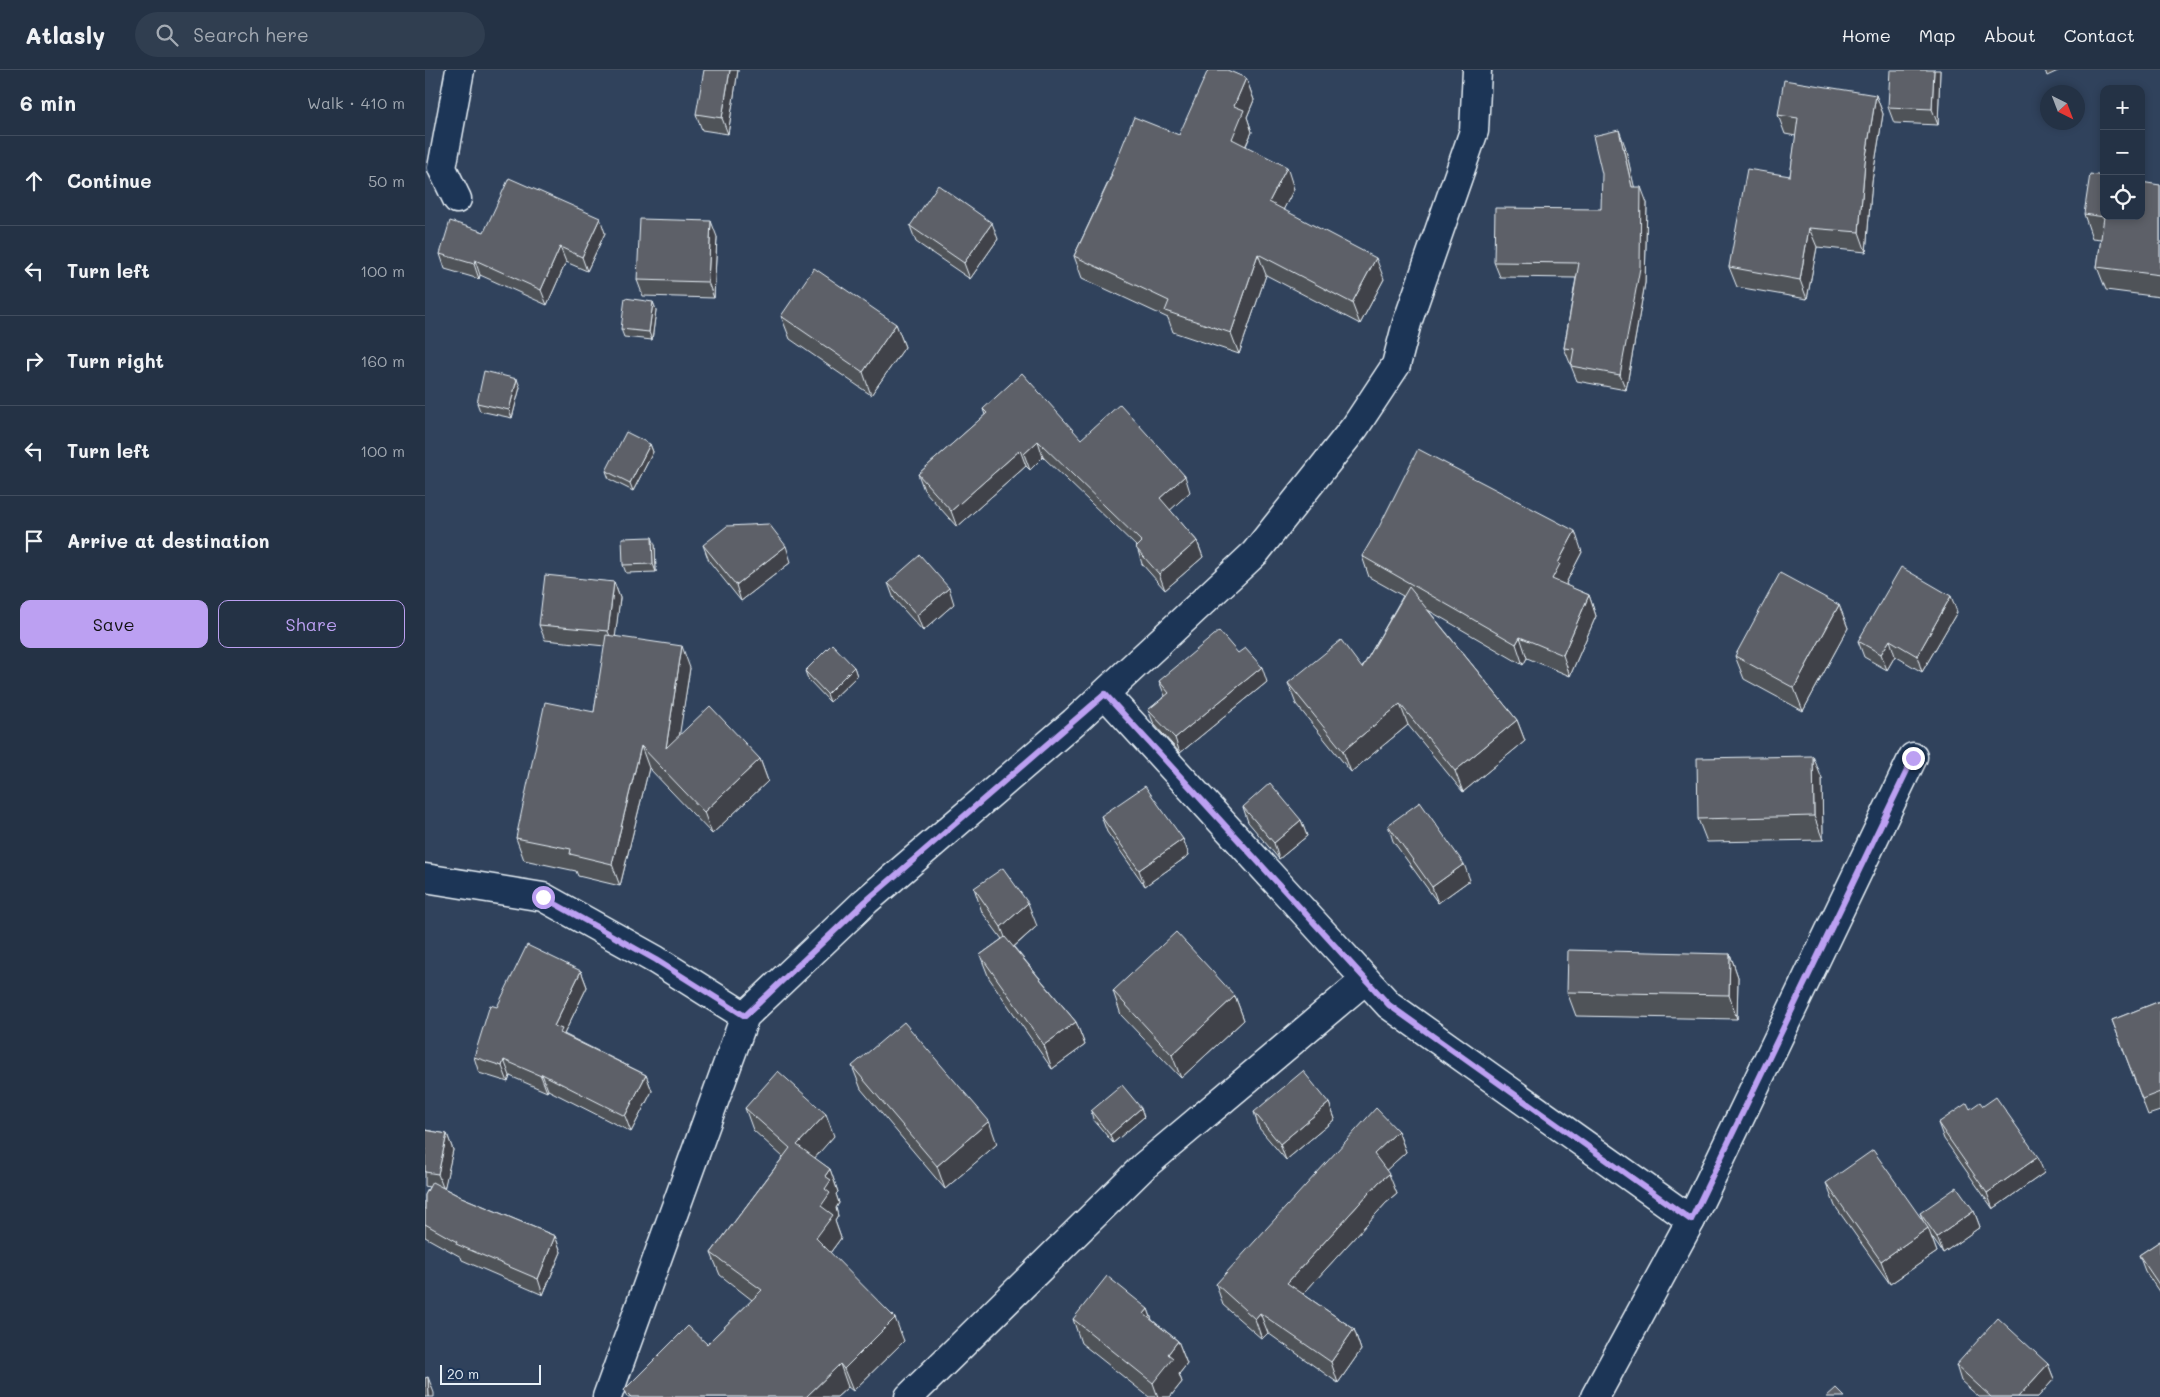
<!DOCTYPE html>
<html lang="en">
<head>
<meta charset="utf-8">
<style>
  body { margin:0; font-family:Mali,sans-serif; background:#303e50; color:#f1f3f6 }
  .controls { position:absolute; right:15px; top:15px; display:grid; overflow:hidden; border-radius:10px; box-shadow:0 2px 8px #0003 }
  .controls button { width:45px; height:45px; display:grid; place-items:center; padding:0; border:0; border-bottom:1px solid #414d5e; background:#243245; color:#f1f3f6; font:25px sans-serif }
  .compass { position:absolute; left:1615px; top:15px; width:45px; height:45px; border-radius:50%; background:#243245; box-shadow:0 2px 8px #0003; rotate:138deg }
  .scale { position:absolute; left:15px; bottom:12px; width:101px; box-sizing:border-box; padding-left:5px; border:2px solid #e8f1f8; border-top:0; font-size:14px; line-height:18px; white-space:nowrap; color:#e8f1f8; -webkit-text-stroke:4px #1d3557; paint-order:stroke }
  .stop { position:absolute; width:15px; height:15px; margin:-11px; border:4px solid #bca0f2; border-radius:50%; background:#fff }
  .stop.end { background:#bca0f2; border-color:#fff; box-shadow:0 1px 5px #0008 }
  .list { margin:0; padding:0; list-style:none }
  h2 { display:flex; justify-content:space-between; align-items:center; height:65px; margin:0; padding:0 20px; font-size:21px }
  h2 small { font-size:16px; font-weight:400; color:#a3aab3 }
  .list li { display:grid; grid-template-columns:32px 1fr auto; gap:15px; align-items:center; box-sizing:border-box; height:90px; padding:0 20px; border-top:1px solid #414d5e }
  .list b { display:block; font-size:19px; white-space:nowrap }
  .list em { font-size:16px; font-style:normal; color:#a3aab3 }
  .actions { display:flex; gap:10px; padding:15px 20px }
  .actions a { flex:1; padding:11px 0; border:1px solid #bca0f2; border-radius:10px; text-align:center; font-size:18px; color:#bca0f2 }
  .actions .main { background:#bca0f2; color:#111 }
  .icon { flex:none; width:28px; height:28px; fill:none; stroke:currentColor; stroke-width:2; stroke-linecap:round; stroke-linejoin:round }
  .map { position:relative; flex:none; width:1735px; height:1327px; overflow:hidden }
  header { display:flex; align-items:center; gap:30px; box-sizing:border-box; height:70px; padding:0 25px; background:#243245; border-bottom:1px solid #414d5e }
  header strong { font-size:24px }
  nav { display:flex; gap:28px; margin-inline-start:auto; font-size:18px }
  .search { width:350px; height:45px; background:#303e50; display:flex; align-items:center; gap:12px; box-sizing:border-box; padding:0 18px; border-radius:28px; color:#a3aab3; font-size:19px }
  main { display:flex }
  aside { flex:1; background:#243245 }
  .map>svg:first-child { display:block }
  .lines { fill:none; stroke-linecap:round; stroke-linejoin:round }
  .minor-casing { stroke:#e8f1f8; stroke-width:31 }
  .tertiary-casing { stroke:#e8f1f8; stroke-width:31 }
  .minor { stroke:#1d3557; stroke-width:28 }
  .tertiary { stroke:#1d3557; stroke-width:28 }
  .wall { fill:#505359; stroke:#e8f1f8 }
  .shaded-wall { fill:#414348; stroke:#e8f1f8 }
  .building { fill:#5d6067; stroke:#e8f1f8 }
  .route { stroke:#bca0f2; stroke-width:6 }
</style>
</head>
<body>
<header>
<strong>Atlasly</strong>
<div class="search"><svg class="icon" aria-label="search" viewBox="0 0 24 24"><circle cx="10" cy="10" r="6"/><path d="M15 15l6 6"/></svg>Search here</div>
<nav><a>Home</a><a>Map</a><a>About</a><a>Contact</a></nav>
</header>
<main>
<aside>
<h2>6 min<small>Walk · 410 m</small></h2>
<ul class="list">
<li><svg class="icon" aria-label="ahead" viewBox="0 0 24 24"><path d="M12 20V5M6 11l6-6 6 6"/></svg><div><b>Continue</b></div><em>50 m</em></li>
<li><svg class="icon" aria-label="left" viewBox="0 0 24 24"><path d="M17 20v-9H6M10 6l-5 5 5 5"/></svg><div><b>Turn left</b></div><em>100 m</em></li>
<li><svg class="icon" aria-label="right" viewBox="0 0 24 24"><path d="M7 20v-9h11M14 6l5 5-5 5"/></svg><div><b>Turn right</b></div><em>160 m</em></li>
<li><svg class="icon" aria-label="left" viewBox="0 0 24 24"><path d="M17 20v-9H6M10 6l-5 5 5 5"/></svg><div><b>Turn left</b></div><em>100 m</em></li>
<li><svg class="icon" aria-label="arrive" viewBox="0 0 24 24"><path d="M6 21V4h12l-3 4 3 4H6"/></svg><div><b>Arrive at destination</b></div></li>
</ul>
<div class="actions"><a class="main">Save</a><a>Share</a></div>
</aside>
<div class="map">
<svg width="1735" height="1327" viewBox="0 0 1735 1327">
  <rect width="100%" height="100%" fill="#30425c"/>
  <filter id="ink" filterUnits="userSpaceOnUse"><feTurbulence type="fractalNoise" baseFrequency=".02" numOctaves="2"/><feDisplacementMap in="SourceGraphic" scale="10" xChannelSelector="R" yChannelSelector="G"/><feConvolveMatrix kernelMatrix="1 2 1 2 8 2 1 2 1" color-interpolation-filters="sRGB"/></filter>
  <g filter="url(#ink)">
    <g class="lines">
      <!-- minor casing -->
      <g class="minor-casing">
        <g id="minor">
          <path d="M32 129 17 98 35 0"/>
          <path d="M680 624 964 935 1266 1150"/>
          <path d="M0 808 118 827 231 890 320 946"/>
          <path d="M484 1327 719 1096 940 910"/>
          <path d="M1170 1327 1266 1150 1488 687"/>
        </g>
      </g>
      <!-- tertiary casing -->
      <g class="tertiary-casing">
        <path id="tertiary" d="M182 1327 320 946 441 831 649 652 830 483 930 357 971 295 982 253 1049 61 1052 0"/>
      </g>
      <!-- minor -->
      <use href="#minor" class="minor"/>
      <!-- tertiary -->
      <use href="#tertiary" class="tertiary"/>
    </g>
    <!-- wall -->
    <g class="wall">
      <path d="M313 0 303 64 277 60 271 44Z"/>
      <path d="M1515 0 1513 55 1469 53 1463 37Z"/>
      <path d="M1620 0H1635L1622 6Z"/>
      <path d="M821 8 829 30 822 47 827 62 821 76 869 119 858 140 959 209 935 254 841 205 814 284 748 262 743 248 657 208 649 186 686 106V104L754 65Z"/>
      <path d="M1451 25 1458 44 1447 111 1441 182 1392 177 1382 229 1312 217 1304 197 1365 106 1371 66 1360 64 1353 45Z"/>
      <path d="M1200 76 1209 117 1222 133 1220 213 1201 320 1152 311 1146 296 1147 294 1145 293 1139 278 1151 208 1075 207 1069 192 1176 139Z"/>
      <path d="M1735 115V227L1681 220 1672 197 1676 169 1667 168 1659 144Z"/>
      <path d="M485 156 573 169 545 209 491 172Z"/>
      <path d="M59 162 180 163 162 201 141 192 122 235 55 205 54 209 20 199 15 184Z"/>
      <path d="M292 167 289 228 218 226 212 210Z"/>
      <path d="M228 232 231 240 227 270 199 267 196 259Z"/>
      <path d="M356 246 471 254 480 277 446 325 365 269Z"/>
      <path d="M95 317 87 348 55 341 52 333Z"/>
      <path d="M558 339 656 369 765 422 745 440 772 471 778 487 740 520 717 494 712 477 618 387 605 400 601 396 532 457 499 420 493 404 560 345Z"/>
      <path d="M225 374 228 382 208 421 184 409 181 401Z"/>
      <path d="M230 475 231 502 201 503 198 495Z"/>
      <path d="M278 475 366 492 316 531 284 491Z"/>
      <path d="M1157 482 1141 513 1142 516 1164 525 1171 546 1145 606 1102 588 1098 595 1003 540 1092 650 1100 671 1038 722 983 655 926 702 871 634 863 613 937 598 978 526 944 507 937 486Z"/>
      <path d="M189 512 195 528 190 566 265 598 254 665 335 689 343 711 287 764 224 698 195 816 153 806 151 801 99 790 91 768 169 642 180 576 120 570 114 555Z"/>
      <path d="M463 513 529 534 498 561 469 529Z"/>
      <path d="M1414 535 1423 558 1378 641 1319 609 1310 586Z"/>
      <path d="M1532 542 1497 602 1470 586 1462 600 1439 587 1433 571Z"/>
      <path d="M813 583 842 612 755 683 729 654 723 640 740 626 734 611Z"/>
      <path d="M429 597 432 606 405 632 383 609 380 601Z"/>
      <path d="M1397 709 1398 770 1282 772 1273 749Z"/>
      <path d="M818 737 876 750 882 766 854 789 823 752Z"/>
      <path d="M676 746 758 769 764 785 720 816 682 762Z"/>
      <path d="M963 755 1045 810 1013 833 968 771Z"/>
      <path d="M549 818 612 856 589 877 651 952 660 975 627 999 564 908 555 885 577 869 557 842Z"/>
      <path d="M1305 884 1313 907 1312 949 1151 946 1142 922Z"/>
      <path d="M156 901 162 917 139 964 221 1005 227 1021 206 1062 123 1020 122 1022 85 1006 83 1012 54 1003 49 987 72 937Z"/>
      <path d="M688 921 810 926 819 950 756 1008 696 945Z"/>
      <path d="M1735 931V1041L1723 1045 1687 950Z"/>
      <path d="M427 996 572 1074 520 1119 436 1019Z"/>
      <path d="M904 1033 910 1049 861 1090 834 1058 829 1042Z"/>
      <path d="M1558 1036 1619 1103 1568 1139 1519 1069 1513 1053 1545 1039Z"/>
      <path d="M320 1038 409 1066 389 1088 405 1099 413 1122 411 1124 414 1133 411 1138 413 1146 410 1151 416 1168 405 1183 479 1271 428 1321 423 1317 412 1327H202L199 1320 282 1274 327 1230 295 1205 286 1183 358 1087 328 1060Z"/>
      <path d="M666 1041 719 1047 688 1073 668 1049Z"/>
      <path d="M0 1060 22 1064 28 1080 19 1118 34 1126 130 1166 136 1182 118 1225 37 1190 36 1187 0 1167V1125L4 1117 0 1116Z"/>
      <path d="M973 1061 981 1082 961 1100 972 1124 961 1133 878 1224 929 1259 936 1280 913 1313 843 1263 837 1269 798 1235 791 1214Z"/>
      <path d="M1401 1113 1498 1151 1495 1143 1549 1141 1555 1157 1518 1183 1506 1166 1512 1182 1465 1214 1410 1136Z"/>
      <path d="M1735 1171V1223L1720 1201 1714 1185Z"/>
      <path d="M723 1239 727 1250 753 1271 762 1294 754 1304 757 1312 745 1327H724L656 1273 648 1249Z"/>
      <path d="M1623 1294 1629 1309 1613 1327H1554L1536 1311 1531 1295Z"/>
    </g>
    <!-- shaded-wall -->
    <g class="shaded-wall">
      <path d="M305 0H313L303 64 297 48Z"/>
      <path d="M1509 0H1515L1513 55 1507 39Z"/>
      <path d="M821 8 829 30 822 47 827 62 814 90 807 69 809 36Z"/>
      <path d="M1451 25 1458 44 1447 111 1441 182 1434 162 1440 92Z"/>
      <path d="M1194 60 1200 76 1213 133 1207 117Z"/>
      <path d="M862 97 869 119 851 154 844 132Z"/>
      <path d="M1216 117 1222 133 1220 213 1201 320 1195 305Z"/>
      <path d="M175 148 180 163 162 201 157 187Z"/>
      <path d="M286 151 292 167 289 228 283 212Z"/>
      <path d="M567 153 573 169 545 209 539 193Z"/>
      <path d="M1384 158 1392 177 1382 229 1375 210Z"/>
      <path d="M135 177 141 192 122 235 116 220Z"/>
      <path d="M833 184 841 205 814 284 806 263Z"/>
      <path d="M951 188 959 209 935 254 927 233Z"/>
      <path d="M50 190 55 205 54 209 49 194Z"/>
      <path d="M228 232 231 240 227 270 224 262Z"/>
      <path d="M471 254 480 277 446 325 438 302Z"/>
      <path d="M92 309 95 317 87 348 84 340Z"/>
      <path d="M613 371 618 387 605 400 599 384Z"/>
      <path d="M225 374 228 382 208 421 205 413Z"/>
      <path d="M595 380 601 396 532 457 526 441Z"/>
      <path d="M760 406 765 422 741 444 735 428Z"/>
      <path d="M1150 461 1157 482 1141 513 1142 515 1134 530 1127 509 1133 493Z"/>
      <path d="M227 467 230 475 231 502 228 494Z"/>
      <path d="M772 471 778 487 740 520 734 504Z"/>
      <path d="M361 476 366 492 316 531 311 515Z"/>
      <path d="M189 512 195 528 189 577 183 561Z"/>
      <path d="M524 518 529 534 498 561 492 545Z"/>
      <path d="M1164 525 1171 546 1145 606 1138 585Z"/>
      <path d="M1526 526 1532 542 1497 602 1492 586Z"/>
      <path d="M1414 535 1423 558 1378 641 1369 618Z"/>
      <path d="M1095 567 1102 588 1098 595 1091 574Z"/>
      <path d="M1465 570 1470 586 1462 600 1456 584Z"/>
      <path d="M257 576 265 598 249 700 241 678Z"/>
      <path d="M429 597 432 606 405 632 402 624Z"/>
      <path d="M837 597 842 612 755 683 750 668Z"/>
      <path d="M975 634 983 655 926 702 918 681Z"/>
      <path d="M1092 650 1100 671 1038 722 1030 701Z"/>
      <path d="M216 676 224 698 195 816 187 794Z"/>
      <path d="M1388 686 1397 709 1398 770 1389 746Z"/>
      <path d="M335 689 343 711 287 764 279 742Z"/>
      <path d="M876 750 882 766 854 789 849 773Z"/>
      <path d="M758 769 764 785 720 816 714 800Z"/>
      <path d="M1039 794 1045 810 1013 833 1007 817Z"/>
      <path d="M603 833 612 856 585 880 576 857Z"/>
      <path d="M1305 884 1313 907 1312 949 1304 925Z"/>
      <path d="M156 901 162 917 139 964 143 975 129 956Z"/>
      <path d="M810 926 819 950 756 1008 747 985Z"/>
      <path d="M651 952 660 975 627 999 619 975Z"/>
      <path d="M79 990 85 1006 83 1012 77 996Z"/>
      <path d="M117 1004 123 1020 122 1022 116 1006Z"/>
      <path d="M221 1005 227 1021 206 1062 200 1046Z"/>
      <path d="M904 1033 910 1049 861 1090 855 1074Z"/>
      <path d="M716 1038 719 1047 688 1073 685 1065Z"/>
      <path d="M401 1044 409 1066 381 1098 372 1075Z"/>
      <path d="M564 1051 572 1074 520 1119 512 1096Z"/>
      <path d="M973 1061 981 1082 956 1105 949 1084Z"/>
      <path d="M22 1064 28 1080 19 1120 13 1104Z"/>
      <path d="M1613 1087 1619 1103 1568 1139 1562 1123Z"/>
      <path d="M405 1099 413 1122 411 1124 414 1133 411 1138 413 1146 410 1151 416 1168 399 1191 391 1168 396 1136 400 1119V1106Z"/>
      <path d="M964 1104 972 1124 961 1133 870 1233 862 1213 954 1112Z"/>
      <path d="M1549 1141 1555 1157 1518 1183 1512 1167Z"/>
      <path d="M1503 1158 1512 1182 1465 1214 1456 1191Z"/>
      <path d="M130 1166 136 1182 118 1225 113 1209Z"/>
      <path d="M723 1239 731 1262 719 1244Z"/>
      <path d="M835 1243 843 1263 837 1269 830 1249Z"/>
      <path d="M470 1248 479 1271 428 1321 419 1299Z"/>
      <path d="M929 1259 936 1280 913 1313 906 1292Z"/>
      <path d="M753 1271 762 1294 754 1304 757 1312 745 1327H733L728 1313 743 1284Z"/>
      <path d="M415 1294 423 1317 412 1327H381Z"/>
      <path d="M1623 1294 1629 1309 1613 1327H1593Z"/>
      <path d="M3 1307 9 1323V1327H4Z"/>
    </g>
    <!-- building -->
    <g class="building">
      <path d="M279 0H305L297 48 271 44Z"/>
      <path d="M783 0H802L821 8 809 36 819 40 807 69 862 97 844 132 951 188 927 233 833 184 806 263 740 241 744 231 649 186 687 105 686 104 709 47 754 65Z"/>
      <path d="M1465 0H1509L1507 39 1463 37Z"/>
      <path d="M1359 10 1451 25 1440 92 1434 162 1384 158 1375 210 1304 197 1322 99 1365 106 1373 48 1353 45Z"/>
      <path d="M1194 60 1207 117H1216L1215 198 1195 305 1146 296 1149 279 1139 278 1154 193 1069 192 1070 138 1176 139 1177 104 1168 66Z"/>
      <path d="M1665 104 1679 106V146H1716V112L1735 115V205L1672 197 1679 147 1659 144Z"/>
      <path d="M84 108 175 148 157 187 135 177 116 220 50 190 49 194 15 184 25 151 59 162Z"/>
      <path d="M513 115 567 153 539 193 485 156Z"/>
      <path d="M215 149 286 151 283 212 212 210Z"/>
      <path d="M389 198 471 254 438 302 356 246Z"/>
      <path d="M200 228 228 232 224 262 196 259Z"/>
      <path d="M59 301 92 309 84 340 52 333Z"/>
      <path d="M597 303 656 369 695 334 760 406 735 428 772 471 734 504 711 478 717 472 613 371 599 384 595 380 526 441 493 404 562 343 558 339Z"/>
      <path d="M201 362 225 374 205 413 181 401Z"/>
      <path d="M993 379 1150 461 1133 493 1135 494 1127 509 1164 525 1138 585 1095 567 1091 574 937 486 954 457Z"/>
      <path d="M344 454 361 476 311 515 278 475 302 456Z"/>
      <path d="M227 467 228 494 198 495 197 468Z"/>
      <path d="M495 485 524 518 492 545 463 513Z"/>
      <path d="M1476 497 1526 526 1492 586 1465 570 1456 584 1433 571Z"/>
      <path d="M1355 503 1414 535 1369 618 1310 586Z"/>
      <path d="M120 505 189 512 183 561 114 555Z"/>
      <path d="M984 517 1092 650 1030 701 975 634 918 681 863 613 916 570 937 598Z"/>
      <path d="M794 561 813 583 820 578 837 597 750 668 723 640 744 623 734 611Z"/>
      <path d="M181 565 257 576 241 678 285 636 335 689 279 742 216 676 187 794 145 784 146 779 91 768 120 632 169 642Z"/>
      <path d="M407 574 429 597 402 624 380 601Z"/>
      <path d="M1388 686 1389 746 1273 749 1272 688Z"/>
      <path d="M845 713 876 750 849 773 818 737Z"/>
      <path d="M720 716 758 769 714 800 676 746Z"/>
      <path d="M995 732 1039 794 1007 817 963 755Z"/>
      <path d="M578 798 603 833 576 857 549 818Z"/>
      <path d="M751 862 810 926 747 985 688 921Z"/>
      <path d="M580 867 651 952 619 975 555 885Z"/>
      <path d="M102 875 156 901 129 956 137 959 135 963 221 1005 200 1046 117 1004 116 1006 79 990 77 996 49 987 65 935 72 937Z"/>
      <path d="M1143 880 1305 884 1304 925 1142 922Z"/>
      <path d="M1735 931V1022L1717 1029 1687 950Z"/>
      <path d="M479 952 564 1051 512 1096 427 996Z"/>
      <path d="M353 1001 401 1044 372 1075 405 1099 400 1106 406 1110 400 1119 405 1123 396 1136 408 1145 391 1168 470 1248 419 1299 415 1294 381 1327H206L199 1320 263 1256 282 1274 337 1220 286 1183 365 1078 320 1038Z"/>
      <path d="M878 1001 904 1033 855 1074 829 1042Z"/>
      <path d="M697 1015 716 1038 685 1065 666 1041Z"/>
      <path d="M1571 1027 1613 1087 1562 1123 1513 1053 1542 1033 1545 1039 1555 1032 1558 1036Z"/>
      <path d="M951 1038 973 1061 949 1084 964 1104 954 1112 862 1213 929 1259 906 1292 835 1243 830 1249 791 1214Z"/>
      <path d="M0 1060 22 1064 13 1104 0 1102Z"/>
      <path d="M1448 1080 1503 1158 1456 1191 1401 1113Z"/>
      <path d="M7 1112 34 1126 130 1166 113 1209 31 1174 32 1172 0 1154V1125Z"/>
      <path d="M1532 1117 1549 1141 1512 1167 1495 1143Z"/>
      <path d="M1735 1171V1216L1714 1185Z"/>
      <path d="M682 1206 723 1239 719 1244 753 1271 743 1284 748 1288 728 1313 648 1249Z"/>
      <path d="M1573 1248 1623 1294 1593 1327H1566L1531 1295Z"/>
      <path d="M3 1307 4 1327H0V1308Z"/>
      <path d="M1411 1318 1420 1327H1401Z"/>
    </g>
  </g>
  <g class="lines" filter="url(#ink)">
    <!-- route -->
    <path class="route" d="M118 827 231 890 320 946 441 831 680 624 964 935 1266 1150 1488 688"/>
  </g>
</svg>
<div class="controls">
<button>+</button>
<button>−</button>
<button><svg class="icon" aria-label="locate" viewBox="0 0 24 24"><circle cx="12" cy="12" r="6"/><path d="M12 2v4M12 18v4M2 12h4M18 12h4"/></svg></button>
</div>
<svg class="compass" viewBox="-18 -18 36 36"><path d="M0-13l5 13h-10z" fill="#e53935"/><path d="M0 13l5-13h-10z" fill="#a3aab3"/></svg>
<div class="scale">20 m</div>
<div class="stop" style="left:118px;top:827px"></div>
<div class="stop end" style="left:1488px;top:688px"></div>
</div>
</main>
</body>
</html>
